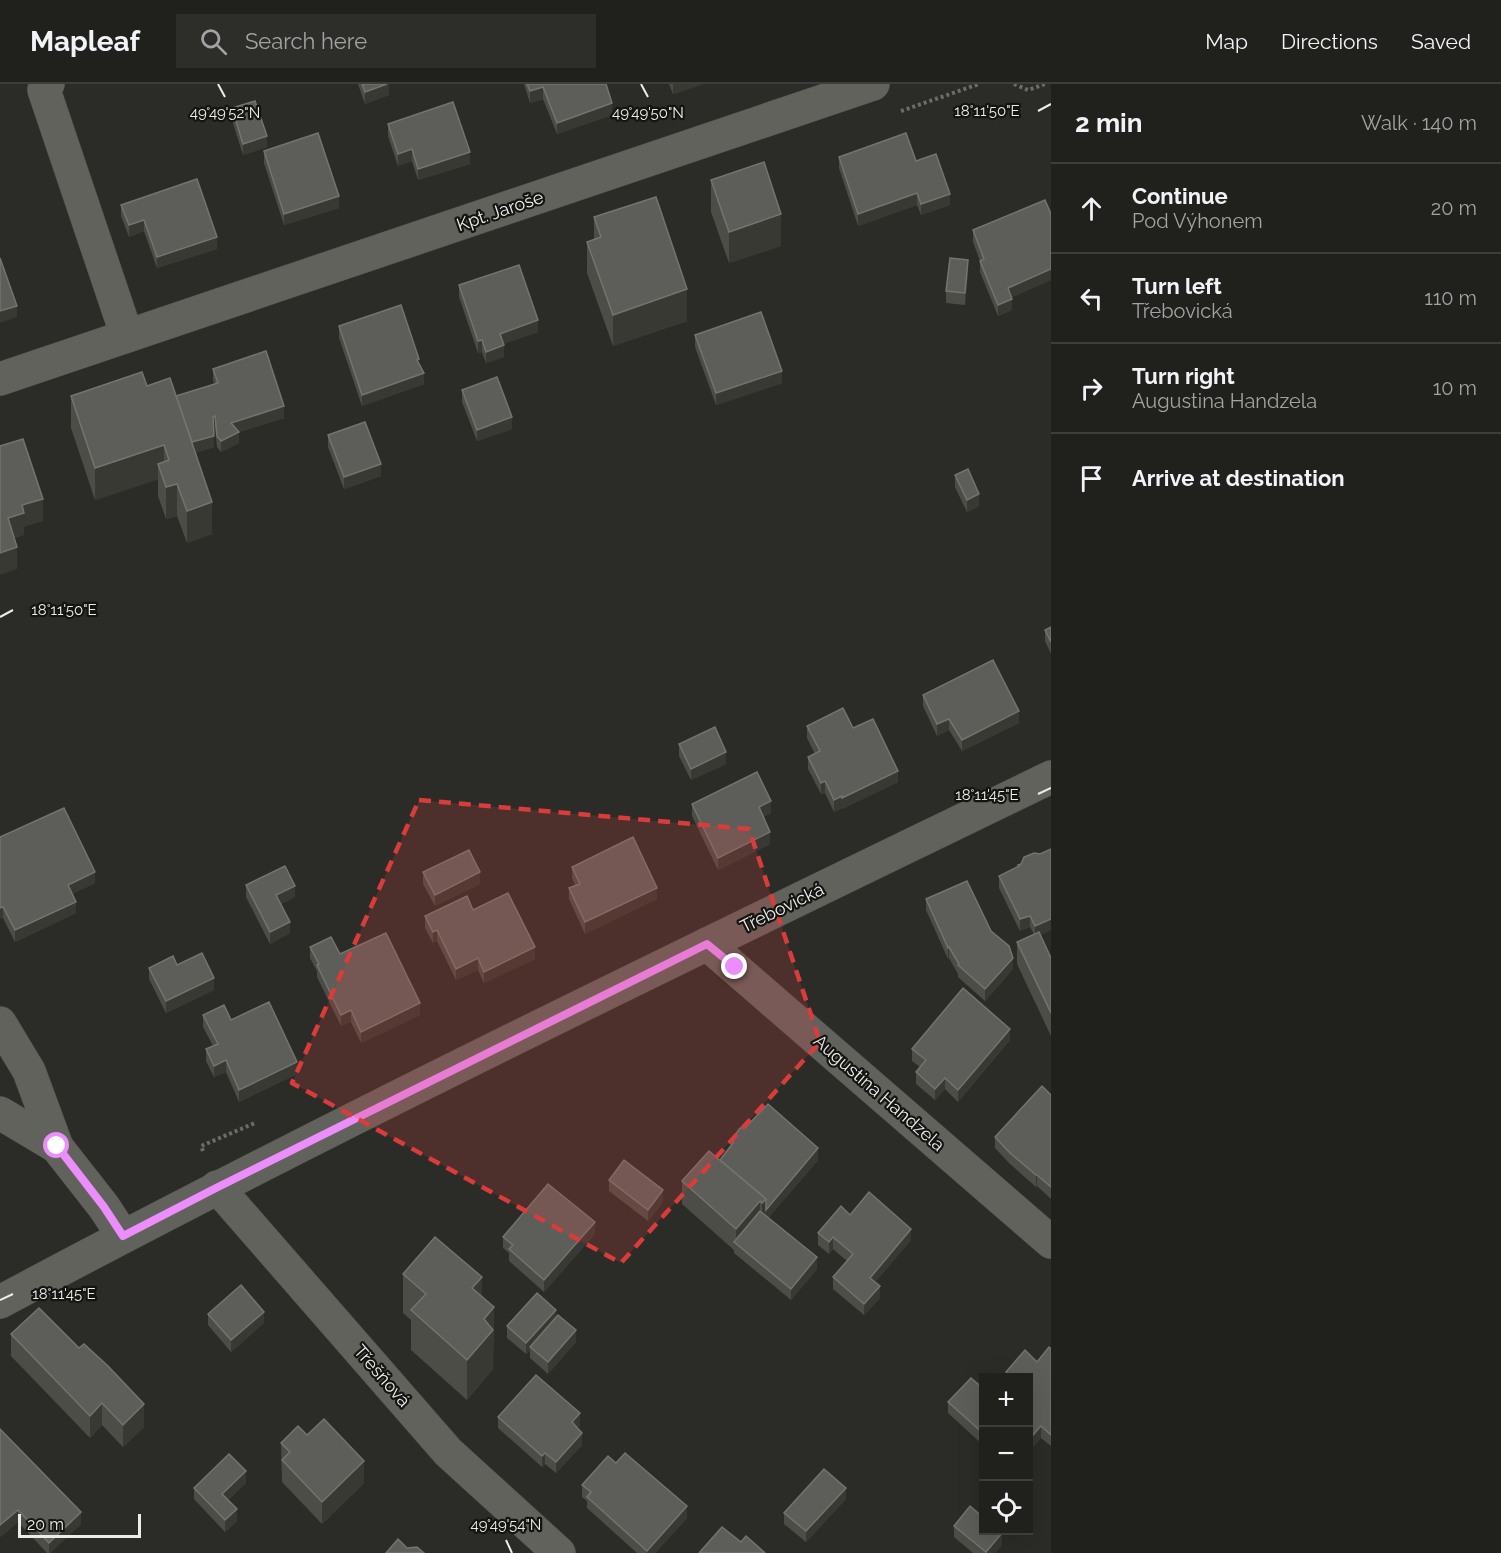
<!DOCTYPE html>
<html lang="en">
<head>
<meta charset="utf-8">
<style>
  body { margin:0; font-family:Raleway,sans-serif; background:#2d2e2a; color:#f1f3f6 }
  .controls { position:absolute; right:18px; bottom:18px; display:grid; overflow:hidden; border-radius:0px; box-shadow:0 6px 24px #0002 }
  .controls button { width:54px; height:54px; display:grid; place-items:center; padding:0; border:0; border-bottom:2px solid #3d3e3b; background:#20211d; color:#f1f3f6; font:30px sans-serif }
  .scale { position:absolute; left:18px; bottom:15px; width:123px; box-sizing:border-box; padding-left:6px; border:3px solid #ecece9; border-top:0; font-size:16px; line-height:21px; white-space:nowrap; color:#ecece9; -webkit-text-stroke:4px #141412; paint-order:stroke }
  .stop { position:absolute; width:18px; height:18px; margin:-14px; border:4px solid #eb8dfb; border-radius:50%; background:#fff }
  .stop.end { background:#eb8dfb; border-color:#fff; box-shadow:0 2px 6px #0008 }
  .list { margin:0; padding:0; list-style:none }
  h2 { display:flex; justify-content:space-between; align-items:center; height:78px; margin:0; padding:0 24px; font-size:26px }
  h2 small { font-size:20px; font-weight:400; color:#a2a3a4 }
  .list li { display:grid; grid-template-columns:39px 1fr auto; gap:18px; align-items:center; box-sizing:border-box; height:90px; padding:0 24px; border-top:2px solid #3d3e3b }
  .list b { display:block; font-size:22px; white-space:nowrap }
  .list p { margin:0; font-size:20px; white-space:nowrap; color:#a2a3a4 }
  .list em { font-size:20px; font-style:normal; color:#a2a3a4 }
  .icon { flex:none; width:33px; height:33px; fill:none; stroke:currentColor; stroke-width:2; stroke-linecap:round; stroke-linejoin:round }
  .map { position:relative; flex:none; width:1051px; height:1469px; overflow:hidden }
  header { display:flex; align-items:center; gap:36px; box-sizing:border-box; height:84px; padding:0 30px; background:#20211d; border-bottom:2px solid #3d3e3b }
  header strong { font-size:28px }
  nav { display:flex; gap:33px; margin-inline-start:auto; font-size:21px }
  .search { width:420px; height:54px; background:#2d2e2a; display:flex; align-items:center; gap:15px; box-sizing:border-box; padding:0 21px; border-radius:0px; color:#a2a3a4; font-size:22px }
  main { display:flex }
  aside { flex:1; background:#20211d }
  .map>svg:first-child { display:block }
  .lines { fill:none; stroke-linecap:round; stroke-linejoin:round }
  .minor-casing { stroke:#484844; stroke-width:34 }
  .path { stroke:#6c6d68; stroke-width:4; stroke-dasharray:3 3; stroke-linecap:butt }
  .minor { stroke:#62625d; stroke-width:33 }
  .wall { fill:#4c4d47 }
  .shaded-wall { fill:#383933 }
  .building { fill:#5d5e59; stroke:#74746f; stroke-width:1.5 }
  .route { stroke:#eb8dfb; stroke-width:8 }
  .marked { fill:#d83c3b; fill-opacity:0.2; stroke:#d83c3b; stroke-width:4.5; stroke-dasharray:12 8; stroke-linejoin:round }
  .ticks { fill:none; stroke:#ecece9; stroke-width:2 }
  .labels { text-anchor:middle; stroke-width:4.5; stroke-linejoin:round; paint-order:stroke }
  .street-label { font-size:18px; fill:#ecece9; stroke:#141412 }
  .ticks-label { font-size:15px; text-anchor:middle; fill:#ecece9; stroke:#141412; stroke-width:4.5; stroke-linejoin:round; paint-order:stroke }
</style>
</head>
<body>
<header>
<strong>Mapleaf</strong>
<div class="search"><svg class="icon" aria-label="search" viewBox="0 0 24 24"><circle cx="10" cy="10" r="6"/><path d="M15 15l6 6"/></svg>Search here</div>
<nav><a>Map</a><a>Directions</a><a>Saved</a></nav>
</header>
<main>
<div class="map">
<svg width="1051" height="1469" viewBox="0 0 1051 1469">
  <rect width="100%" height="100%" fill="#2b2c27"/>
  <g class="lines">
    <!-- minor casing -->
    <g class="minor-casing">
      <g id="minor">
        <path d="M48 0 44 6 127 252"/>
        <path d="M0 295 873 0"/>
        <path d="M707 860 1051 1158"/>
        <path d="M0 939 29 987 57 1063 104 1123 123 1152"/>
        <path d="M0 1029 57 1063"/>
        <path d="M217 1103 448 1368 559 1469"/>
        <path d="M0 1218C346 1033 699 864 1051 693"/>
      </g>
    </g>
    <!-- path -->
    <g class="path">
      <path d="M1014 0 1028 6 1045 0"/>
      <path d="M901 27 979 0"/>
      <path d="M203 1067 201 1062 255 1039"/>
    </g>
    <!-- minor -->
    <use href="#minor" class="minor"/>
  </g>
  <!-- wall -->
  <g class="wall">
    <path d="M358 0H389V11L365 20Z"/>
    <path d="M524 0H606L612 31 557 50 543 15 530 19Z"/>
    <path d="M669 0H703L673 10Z"/>
    <path d="M232 24 267 63 243 71 232 36Z"/>
    <path d="M388 40 470 80 418 96 412 77 398 82 388 52Z"/>
    <path d="M264 67 339 124 284 141 264 79Z"/>
    <path d="M839 73 916 77 950 121 921 131 917 121 858 142 839 84Z"/>
    <path d="M711 96 781 162 729 179 711 128Z"/>
    <path d="M121 121 217 165 157 184 144 147 129 153 121 132Z"/>
    <path d="M1051 130V196L1012 213V226L998 232 980 188V177L973 158V146Z"/>
    <path d="M594 133 687 237 613 262 587 189V158L594 155Z"/>
    <path d="M968 188 965 221 946 219V207Z"/>
    <path d="M459 201 538 248 503 260 504 273 486 279 482 268 478 269 459 213Z"/>
    <path d="M339 242 419 279 424 300 362 322 339 254Z"/>
    <path d="M695 251 782 299 716 321 695 263Z"/>
    <path d="M213 285 284 334 239 348V359L221 368 217 363 215 343 214 344V363L195 369 212 450 187 459 177 432 166 435 158 412V395L95 416 71 344V312H176L214 300 213 296Z"/>
    <path d="M462 306 512 345 477 357 462 318Z"/>
    <path d="M328 351 381 392 344 405 328 363Z"/>
    <path d="M955 391 979 422 967 428 955 403Z"/>
    <path d="M1051 543V570L1045 557V546Z"/>
    <path d="M923 611 1019 639 962 667 949 646 937 652 923 622Z"/>
    <path d="M807 642 853 644 898 698 842 725V724L834 728 825 709 821 710 808 685V673L815 670 807 654Z"/>
    <path d="M679 660 726 680 691 696 679 672Z"/>
    <path d="M692 720 771 729 763 733 770 760 718 786 692 732Z"/>
    <path d="M0 753 95 799 72 810 76 829 15 858 3 834Z"/>
    <path d="M1051 765V846L1040 851 1051 874V952L1017 880V858L1034 850 1030 843 1020 847 999 804V792Z"/>
    <path d="M572 783 657 815 585 850 569 815V804L575 801 572 794Z"/>
    <path d="M423 788 480 800 435 822 423 800Z"/>
    <path d="M246 801 295 813 281 820 290 849 270 860 246 813Z"/>
    <path d="M926 815 991 847 1013 885 985 917 958 893V890L949 874 948 875 926 826Z"/>
    <path d="M473 826 535 875 484 899 478 886 456 896 437 857 433 859 425 844V832Z"/>
    <path d="M310 863 340 870 420 931 361 959 351 938 341 942 317 893V887L310 874Z"/>
    <path d="M149 884 214 906 166 929 149 895Z"/>
    <path d="M203 931 231 936 297 990 239 1018 226 988 214 993 206 977V965L213 962 203 943Z"/>
    <path d="M1010 956 958 1018 945 1005 935 1016 916 1000V988L920 983 912 977V965Z"/>
    <path d="M1051 1011V1115L1037 1102 1036 1103 1010 1080 995 1064V1053Z"/>
    <path d="M720 1076H818L768 1134 817 1185 791 1216 734 1169V1166L682 1120V1097Z"/>
    <path d="M609 1096 663 1118 648 1137 609 1107Z"/>
    <path d="M850 1131 911 1156 875 1198 880 1214 864 1231 833 1205V1193L847 1177 833 1165 829 1170 818 1161V1149Z"/>
    <path d="M595 1150 544 1208 509 1177V1169L503 1164V1153Z"/>
    <path d="M403 1190 482 1213 494 1223 493 1285 467 1316 411 1266V1236L403 1229Z"/>
    <path d="M208 1230 264 1239 231 1268 208 1241Z"/>
    <path d="M556 1234 576 1258 548 1290 530 1274V1266L526 1270 507 1254V1242Z"/>
    <path d="M11 1250 144 1343 123 1363 102 1341 90 1354 11 1272Z"/>
    <path d="M1051 1265V1362L1041 1354 1033 1362 1029 1358V1293H1006V1288L1037 1278Z"/>
    <path d="M984 1305 983 1361 948 1329V1318Z"/>
    <path d="M498 1333 580 1341 577 1344 582 1361 556 1389 545 1380 542 1383 498 1344Z"/>
    <path d="M0 1345 81 1440 50 1469H47L18 1438 0 1453Z"/>
    <path d="M307 1351 364 1399 322 1440 282 1398 281 1359Z"/>
    <path d="M616 1379 687 1434 655 1469H637L587 1424V1417L582 1413V1401Z"/>
    <path d="M246 1399 228 1416 237 1437 225 1448 194 1415V1404Z"/>
    <path d="M846 1415 806 1458 784 1440V1429Z"/>
    <path d="M954 1442 1002 1461 995 1469H973L954 1453Z"/>
  </g>
  <!-- shaded-wall -->
  <g class="shaded-wall">
    <path d="M387 0H389V11L365 20V8Z"/>
    <path d="M673 0H703L673 10Z"/>
    <path d="M543 3V15L530 19V7Z"/>
    <path d="M612 19V31L557 50V39Z"/>
    <path d="M267 52V63L243 71V60Z"/>
    <path d="M412 65V77L398 82V70Z"/>
    <path d="M470 68V80L418 96V85Z"/>
    <path d="M917 109V121L858 142V130Z"/>
    <path d="M950 110V121L921 131V120Z"/>
    <path d="M339 112V124L284 141V130Z"/>
    <path d="M781 130V162L729 179V148Z"/>
    <path d="M144 136V147L129 153V141Z"/>
    <path d="M217 153V165L157 184V173Z"/>
    <path d="M968 176V188L965 221V209Z"/>
    <path d="M1051 185V196L1008 215V204Z"/>
    <path d="M687 205V237L613 262V231Z"/>
    <path d="M1012 215V226L998 232V221Z"/>
    <path d="M17 222V233L0 239V227Z"/>
    <path d="M538 236V248L500 261V250Z"/>
    <path d="M482 256V268L478 269V257Z"/>
    <path d="M504 261V273L486 279V268Z"/>
    <path d="M782 287V299L716 321V309Z"/>
    <path d="M424 289V300L362 322V311Z"/>
    <path d="M284 322V334L239 348V359L221 368V357L231 339Z"/>
    <path d="M215 332V343L213 344V333Z"/>
    <path d="M512 333V345L477 357V346Z"/>
    <path d="M214 352V363L189 371V359Z"/>
    <path d="M164 361V393L158 380V395L95 416V384Z"/>
    <path d="M381 380V392L344 405V393Z"/>
    <path d="M177 400V432L166 435V403Z"/>
    <path d="M979 410V422L967 428V416Z"/>
    <path d="M43 415V437L24 443V451L8 457V434L22 421Z"/>
    <path d="M212 418V450L187 459V427Z"/>
    <path d="M17 463V485L0 491V469Z"/>
    <path d="M1019 627V639L962 667V656Z"/>
    <path d="M949 635V646L937 652V640Z"/>
    <path d="M726 668V680L691 696V685Z"/>
    <path d="M898 687V698L842 725V714Z"/>
    <path d="M825 697V709L821 710V699Z"/>
    <path d="M842 712V724L834 728V716Z"/>
    <path d="M771 717V729L759 735V723Z"/>
    <path d="M770 748V760L718 786V774Z"/>
    <path d="M95 788V799L68 812V801Z"/>
    <path d="M480 788V800L435 822V811Z"/>
    <path d="M295 802V813L276 822V811Z"/>
    <path d="M657 804V815L585 850V838Z"/>
    <path d="M76 818V829L15 858V846Z"/>
    <path d="M3 823V834L0 835V824Z"/>
    <path d="M1030 832V843L1020 847V835Z"/>
    <path d="M1051 835V846L1035 854V842Z"/>
    <path d="M290 838V849L270 860V848Z"/>
    <path d="M437 846V857L433 859V848Z"/>
    <path d="M535 863V875L484 899V888Z"/>
    <path d="M949 863V874L948 875V864Z"/>
    <path d="M478 874V886L456 896V885Z"/>
    <path d="M1013 874V885L985 917V905Z"/>
    <path d="M214 894V906L166 929V917Z"/>
    <path d="M420 919V931L361 959V948Z"/>
    <path d="M351 926V938L341 942V931Z"/>
    <path d="M1010 945V956L958 1018V1006Z"/>
    <path d="M226 976V988L214 993V982Z"/>
    <path d="M297 978V990L239 1018V1006Z"/>
    <path d="M945 994V1005L935 1016V1005Z"/>
    <path d="M818 1064V1076L762 1141V1119Z"/>
    <path d="M1036 1091H1037V1102L1036 1103Z"/>
    <path d="M663 1106V1118L648 1137V1126Z"/>
    <path d="M760 1117V1139L736 1159V1145Z"/>
    <path d="M595 1138V1150L544 1208V1196Z"/>
    <path d="M911 1145V1156L870 1205V1194Z"/>
    <path d="M833 1153V1165L829 1170V1158Z"/>
    <path d="M817 1173V1185L791 1216V1205Z"/>
    <path d="M482 1193V1233L472 1204Z"/>
    <path d="M880 1202V1214L864 1231V1220Z"/>
    <path d="M494 1223 493 1285 467 1316V1276L484 1235Z"/>
    <path d="M556 1226V1238L530 1263V1266L526 1270V1259Z"/>
    <path d="M264 1228V1239L231 1268V1256Z"/>
    <path d="M576 1246V1258L548 1290V1278Z"/>
    <path d="M102 1319V1341L90 1354V1332Z"/>
    <path d="M144 1320V1343L123 1363V1341Z"/>
    <path d="M580 1329V1341L572 1350V1338Z"/>
    <path d="M1041 1342V1354L1033 1362V1351Z"/>
    <path d="M582 1349V1361L556 1389V1378Z"/>
    <path d="M545 1369V1380L542 1383V1372Z"/>
    <path d="M364 1377V1399L322 1440V1418Z"/>
    <path d="M246 1387V1399L222 1422V1410Z"/>
    <path d="M846 1404V1415L806 1458V1447Z"/>
    <path d="M687 1422V1434L655 1469H647V1467Z"/>
    <path d="M237 1425V1437L225 1448V1436Z"/>
    <path d="M18 1426V1438L0 1453V1441Z"/>
    <path d="M81 1428V1440L50 1469H49V1459Z"/>
    <path d="M1002 1449V1461L995 1469H986Z"/>
  </g>
  <!-- building -->
  <g class="building">
    <path d="M362 0H387L365 8Z"/>
    <path d="M527 0H606L612 19 557 39 543 3 530 7Z"/>
    <path d="M255 17 267 52 243 60 232 24Z"/>
    <path d="M453 18 470 68 418 85 412 65 398 70 388 40Z"/>
    <path d="M318 49 339 112 284 130 264 67Z"/>
    <path d="M906 49 916 77 936 70 950 110 921 120 917 109 858 130 839 73Z"/>
    <path d="M764 78 781 130 729 148 711 96Z"/>
    <path d="M197 95 217 153 157 173 144 136 129 141 121 121Z"/>
    <path d="M656 113 687 205 613 231 587 158 601 153 594 133Z"/>
    <path d="M1045 116 1051 130V185L1008 204 1012 215 998 221 980 177 984 175 973 146Z"/>
    <path d="M0 174 17 222 0 227Z"/>
    <path d="M950 174 968 176 965 209 946 207Z"/>
    <path d="M519 181 538 236 500 250 504 261 486 268 482 256 478 257 459 201Z"/>
    <path d="M401 221 419 275 417 276 424 289 362 311 339 242Z"/>
    <path d="M761 228 782 287 716 309 695 251Z"/>
    <path d="M266 267 284 322 231 339 239 348 221 357 217 352 215 332 213 333 214 352 192 358 176 312 218 299 213 285Z"/>
    <path d="M142 288 147 302 170 294 212 418 187 427 177 400 166 403 158 380 169 376 164 361 95 384 71 312Z"/>
    <path d="M497 293 512 333 477 346 462 306Z"/>
    <path d="M365 338 381 380 344 393 328 351Z"/>
    <path d="M23 355 43 415 22 421 24 429 8 434 17 463 0 469V362Z"/>
    <path d="M968 385 979 410 967 416 955 391Z"/>
    <path d="M1051 543V558L1045 546Z"/>
    <path d="M993 576 1019 627 962 656 949 635 937 640 923 611Z"/>
    <path d="M843 624 853 644 873 635 898 687 842 714V712L834 716 825 697 821 699 808 673 820 667 807 642Z"/>
    <path d="M715 643 726 668 691 685 679 660Z"/>
    <path d="M757 688 771 717 759 723 770 748 718 774 692 720Z"/>
    <path d="M64 724 95 788 68 801 76 818 15 846 3 823 0 824V753Z"/>
    <path d="M633 753 657 804 585 838 569 804 580 800 572 783Z"/>
    <path d="M1051 765V835L1035 842 1030 832 1020 835 999 792 1019 782 1018 781 1021 780 1024 773 1034 769 1040 770Z"/>
    <path d="M469 766 480 788 435 811 423 788Z"/>
    <path d="M285 782 295 802 276 811 290 838 270 848 246 801Z"/>
    <path d="M967 797 991 847 1009 862 1013 874 985 905 958 881 959 880 949 863 948 864 926 815Z"/>
    <path d="M508 809 535 863 484 888 478 874 456 885 437 846 433 848 425 832 467 812 473 826Z"/>
    <path d="M1039 848 1051 874V929L1017 858Z"/>
    <path d="M386 849 420 919 361 948 351 926 341 931 317 881 319 880 310 863 331 853 340 870Z"/>
    <path d="M202 869 214 894 166 917 149 884 173 872 177 881Z"/>
    <path d="M963 904 1010 945 958 1006 945 994 935 1005 916 988 926 976 912 965Z"/>
    <path d="M269 918 297 978 239 1006 226 976 214 982 206 965 218 960 203 931 224 921 231 936Z"/>
    <path d="M1042 1002 1051 1011V1103L1037 1091H1036L1010 1069 995 1053Z"/>
    <path d="M768 1020 818 1064 766 1126V1115L720 1076 733 1059V1054L740 1044H745Z"/>
    <path d="M709 1067 766 1115 762 1119 760 1117 736 1145 682 1097Z"/>
    <path d="M624 1076 663 1106 648 1126 609 1096Z"/>
    <path d="M548 1100 595 1138 544 1196 509 1165 513 1161 503 1153Z"/>
    <path d="M869 1108 911 1145 870 1194 880 1202 864 1220 833 1193 853 1170 833 1153 829 1158 818 1149 841 1122 850 1131Z"/>
    <path d="M760 1127 817 1173 791 1205 734 1158Z"/>
    <path d="M435 1153 482 1193 472 1204 494 1223 484 1235 493 1246 467 1276 411 1226 426 1210 403 1190Z"/>
    <path d="M241 1201 264 1228 231 1256 208 1230Z"/>
    <path d="M537 1209 556 1226 526 1259 507 1242Z"/>
    <path d="M39 1224 79 1264 84 1260 108 1282 144 1320 123 1341 102 1319 90 1332 11 1250Z"/>
    <path d="M558 1231 576 1246 548 1278 530 1263Z"/>
    <path d="M1049 1263 1051 1265V1351L1041 1342 1033 1351 1029 1347V1293H1012L1006 1288 1025 1266 1037 1278Z"/>
    <path d="M536 1291 580 1329 572 1338 582 1349 556 1378 545 1369 542 1372 498 1333Z"/>
    <path d="M971 1294 984 1305 983 1349 948 1318Z"/>
    <path d="M324 1335 364 1377 322 1418 282 1376 290 1368 281 1359 298 1342 307 1351Z"/>
    <path d="M0 1345 81 1428 49 1459 18 1426 0 1441Z"/>
    <path d="M625 1369 687 1422 647 1467 587 1413 591 1408 582 1401 608 1372 616 1379Z"/>
    <path d="M229 1370 246 1387 222 1410 237 1425 225 1436 194 1404Z"/>
    <path d="M824 1385 846 1404 806 1447 784 1429Z"/>
    <path d="M970 1422 984 1434V1446H999L1002 1449 986 1468 954 1442Z"/>
    <path d="M722 1443 741 1458 746 1452 765 1469H699Z"/>
    <path d="M398 1455 407 1464 417 1463 424 1469H386Z"/>
  </g>
  <g class="lines">
    <!-- route -->
    <path class="route" d="M57 1062 104 1123 123 1152 216 1104 707 860 735 883"/>
  </g>
  <!-- marked area -->
  <path class="marked" d="M419 716 749 745 820 958 621 1179 292 999Z"/>
  <!-- ticks -->
  <path class="ticks" d="M218 0 225 13M641 0 648 13M1038 27 1051 20M0 533 13 526M1038 710 1051 704M0 1216 13 1210M506 1456 512 1469"/>
  <g class="labels">
    <!-- street labels -->
    <g class="street-label">
      <text transform="translate(500 127) rotate(-19)" y="6">Kpt. Jaroše</text>
      <text transform="translate(782 824) rotate(-26)" y="6">Třebovická</text>
      <text transform="translate(879 1009) rotate(41)" y="6">Augustina Handzela</text>
      <text transform="translate(382 1292) rotate(49)" y="6">Třešňová</text>
    </g>
  </g>
  <g class="ticks-label">
    <text x="987" y="32">18°11'50"E</text>
    <text x="225" y="34">49°49'52"N</text>
    <text x="648" y="34">49°49'50"N</text>
    <text x="64" y="531">18°11'50"E</text>
    <text x="987" y="716">18°11'45"E</text>
    <text x="64" y="1215">18°11'45"E</text>
    <text x="506" y="1446">49°49'54"N</text>
  </g>
</svg>
<div class="controls">
<button>+</button>
<button>−</button>
<button><svg class="icon" aria-label="locate" viewBox="0 0 24 24"><circle cx="12" cy="12" r="6"/><path d="M12 2v4M12 18v4M2 12h4M18 12h4"/></svg></button>
</div>
<div class="scale">20 m</div>
<div class="stop" style="left:57px;top:1062px"></div>
<div class="stop end" style="left:735px;top:883px"></div>
</div>
<aside>
<h2>2 min<small>Walk · 140 m</small></h2>
<ul class="list">
<li><svg class="icon" aria-label="ahead" viewBox="0 0 24 24"><path d="M12 20V5M6 11l6-6 6 6"/></svg><div><b>Continue</b><p>Pod Výhonem</p></div><em>20 m</em></li>
<li><svg class="icon" aria-label="left" viewBox="0 0 24 24"><path d="M17 20v-9H6M10 6l-5 5 5 5"/></svg><div><b>Turn left</b><p>Třebovická</p></div><em>110 m</em></li>
<li><svg class="icon" aria-label="right" viewBox="0 0 24 24"><path d="M7 20v-9h11M14 6l5 5-5 5"/></svg><div><b>Turn right</b><p>Augustina Handzela</p></div><em>10 m</em></li>
<li><svg class="icon" aria-label="arrive" viewBox="0 0 24 24"><path d="M6 21V4h12l-3 4 3 4H6"/></svg><div><b>Arrive at destination</b></div></li>
</ul>
</aside>
</main>
</body>
</html>
